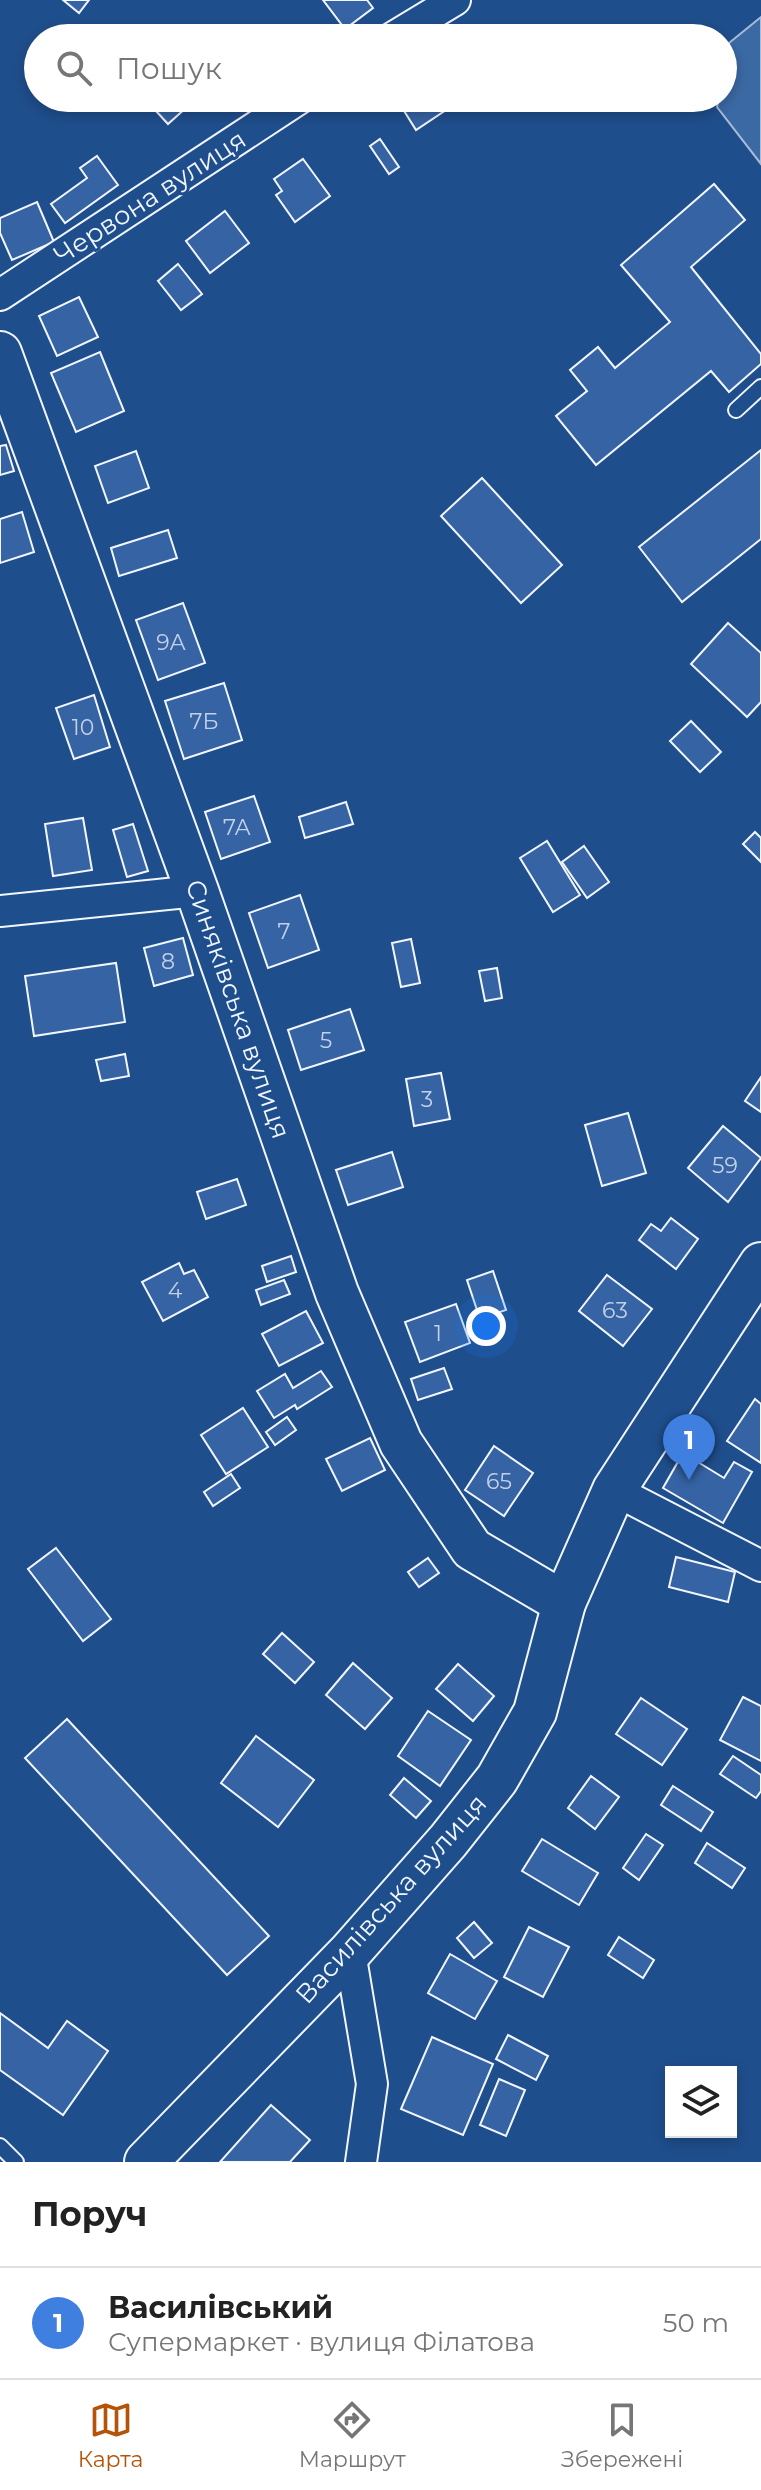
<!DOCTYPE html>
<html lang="uk">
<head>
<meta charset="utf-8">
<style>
  body { margin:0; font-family:Montserrat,sans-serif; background:#f6f6f6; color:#222 }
  .controls { position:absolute; right:24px; bottom:24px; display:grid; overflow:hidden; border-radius:0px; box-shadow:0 4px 12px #0003 }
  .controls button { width:72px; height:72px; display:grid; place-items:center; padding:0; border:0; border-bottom:2px solid #e0e0e0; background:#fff; color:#222; font:40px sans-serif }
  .you { position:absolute; left:486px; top:1326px; width:28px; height:28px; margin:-20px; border:6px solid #fff; border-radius:50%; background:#1a73e8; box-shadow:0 0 0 12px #1a73e833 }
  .badge { display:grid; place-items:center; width:52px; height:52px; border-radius:50%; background:#b45309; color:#fff; font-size:26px; font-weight:700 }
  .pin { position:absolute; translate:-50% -66px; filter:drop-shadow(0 2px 4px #0008) }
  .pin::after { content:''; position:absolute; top:42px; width:28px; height:24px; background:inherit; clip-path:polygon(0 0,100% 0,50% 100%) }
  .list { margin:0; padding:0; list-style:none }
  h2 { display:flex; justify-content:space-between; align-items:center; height:104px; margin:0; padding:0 32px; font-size:34px }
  h2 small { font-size:26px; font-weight:400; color:#767676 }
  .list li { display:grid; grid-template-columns:52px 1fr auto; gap:24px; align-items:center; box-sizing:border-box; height:112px; padding:0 32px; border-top:2px solid #e0e0e0 }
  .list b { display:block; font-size:30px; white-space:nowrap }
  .list p { margin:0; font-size:26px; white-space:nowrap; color:#767676 }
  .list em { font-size:26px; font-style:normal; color:#767676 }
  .icon { flex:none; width:44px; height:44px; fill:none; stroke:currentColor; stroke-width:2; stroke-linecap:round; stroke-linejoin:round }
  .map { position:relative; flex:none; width:761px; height:2162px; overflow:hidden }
  .search { position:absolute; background:#fff; box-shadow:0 4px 12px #0003; left:24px; right:24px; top:24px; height:88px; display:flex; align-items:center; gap:20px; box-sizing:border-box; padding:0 28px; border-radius:44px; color:#767676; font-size:30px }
  .sheet { height:216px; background:#fff }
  nav { display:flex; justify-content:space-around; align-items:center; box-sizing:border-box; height:112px; border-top:2px solid #e0e0e0; background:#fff; font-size:22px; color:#767676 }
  nav a { display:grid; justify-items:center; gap:4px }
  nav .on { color:#b45309 }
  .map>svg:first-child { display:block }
  .water { fill:#3b69a3; stroke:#a8bbd7; stroke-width:2 }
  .building { fill:#3563a3; stroke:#f2f6ff; stroke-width:2 }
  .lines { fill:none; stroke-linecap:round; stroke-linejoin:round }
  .lane-casing { stroke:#f2f6ff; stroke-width:18 }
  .street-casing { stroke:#f2f6ff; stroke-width:34 }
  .secondary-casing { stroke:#f2f6ff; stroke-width:46 }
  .lane { stroke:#1f4e8c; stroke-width:14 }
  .street { stroke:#1f4e8c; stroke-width:30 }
  .secondary { stroke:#1f4e8c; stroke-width:42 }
  .labels { text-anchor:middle; stroke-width:6; stroke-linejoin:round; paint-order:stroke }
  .number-label { font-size:22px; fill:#c3d1e8 }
  .street-label { font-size:26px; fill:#f2f6ff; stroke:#1f4e8c }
</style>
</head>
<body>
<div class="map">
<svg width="761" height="2162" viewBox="0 0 761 2162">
  <rect width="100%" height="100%" fill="#1f4e8c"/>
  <!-- water -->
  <path class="water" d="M761 17V164L717 107 719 98H723V76L729 43Z"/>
  <!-- building -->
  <g class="building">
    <path d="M63 0H89L79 13Z"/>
    <path d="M323 0H367L373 8 345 29Z"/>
    <path d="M144 98H197L168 124Z"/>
    <path d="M396 98H464L416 130Z"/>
    <path d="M380 139 399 167 389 174 370 146Z"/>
    <path d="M97 156 118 185 65 223 51 204 87 178 80 168Z"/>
    <path d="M303 159 330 196 295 222 276 195 282 191 274 179Z"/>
    <path d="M714 184 745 220 691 267 761 354V364L729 392 711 371 596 465 556 416 587 391 570 370 598 347 615 368 670 322 621 265Z"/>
    <path d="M37 202 54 242 12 260 0 233V218Z"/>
    <path d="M225 211 249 243 210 273 186 241Z"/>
    <path d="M178 264 202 294 181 310 158 281Z"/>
    <path d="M79 297 98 337 57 356 39 316Z"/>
    <path d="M100 352 124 411 76 432 51 373Z"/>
    <path d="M6 445 14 471 0 475V446Z"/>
    <path d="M761 450V539L682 602 639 547Z"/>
    <path d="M136 451 149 488 108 503 95 466Z"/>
    <path d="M482 478 562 565 521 603 441 516Z"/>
    <path d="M22 512 34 552 0 563V519Z"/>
    <path d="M168 530 177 558 119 576 111 548Z"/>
    <path d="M183 603 205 663 158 680 136 620Z"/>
    <path d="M728 623 761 653V702L747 717 691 664Z"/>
    <path d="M224 683 242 740 184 759 165 701Z"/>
    <path d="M94 695 110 747 74 759 56 708Z"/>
    <path d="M691 721 721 752 700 772 670 741Z"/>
    <path d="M254 796 270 842 221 859 205 812Z"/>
    <path d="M346 802 353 824 305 838 299 817Z"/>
    <path d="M83 818 92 870 53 876 45 824Z"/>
    <path d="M133 824 148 871 127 877 113 830Z"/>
    <path d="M755 832 761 838V862L743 844Z"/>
    <path d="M547 841 580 895 553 912 520 858Z"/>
    <path d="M584 846 609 882 587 898 562 862Z"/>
    <path d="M300 895 319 950 268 968 249 913Z"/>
    <path d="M183 938 193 975 154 986 144 948Z"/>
    <path d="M411 939 420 983 401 987 392 943Z"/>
    <path d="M116 963 125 1022 34 1036 25 976Z"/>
    <path d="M497 968 502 998 485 1001 479 971Z"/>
    <path d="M350 1009 364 1050 301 1070 288 1030Z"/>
    <path d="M125 1054 129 1076 101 1081 96 1060Z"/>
    <path d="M441 1073 450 1119 414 1126 406 1079Z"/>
    <path d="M761 1077V1112L745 1101Z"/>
    <path d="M628 1113 646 1173 602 1186 585 1125Z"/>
    <path d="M723 1126 761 1158 728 1202 688 1168Z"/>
    <path d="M392 1152 403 1187 348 1205 336 1170Z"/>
    <path d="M237 1179 246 1205 206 1219 197 1192Z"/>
    <path d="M671 1218 698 1239 676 1269 639 1240 651 1224 661 1231Z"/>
    <path d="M291 1256 296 1272 267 1282 262 1266Z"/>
    <path d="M179 1263 184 1274 194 1270 208 1297 163 1321 142 1282Z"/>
    <path d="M493 1271 506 1310 480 1319 467 1280Z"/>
    <path d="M607 1275 652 1309 623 1346 579 1311Z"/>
    <path d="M284 1280 290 1294 261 1305 256 1290Z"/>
    <path d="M456 1304 470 1343 420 1362 405 1322Z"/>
    <path d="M306 1311 323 1343 279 1366 262 1334Z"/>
    <path d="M444 1368 452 1389 418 1400 411 1379Z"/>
    <path d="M321 1371 332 1387 297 1409 295 1405 274 1418 257 1391 285 1374 293 1388Z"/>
    <path d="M755 1399 761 1404V1463L727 1441Z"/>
    <path d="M243 1408 268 1447 226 1474 201 1435Z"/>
    <path d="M287 1417 296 1430 275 1445 266 1432Z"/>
    <path d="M370 1438 385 1470 342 1491 326 1459Z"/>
    <path d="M494 1446 533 1473 504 1516 465 1490Z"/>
    <path d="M683 1453 724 1478 734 1462 752 1472 723 1523 663 1488Z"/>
    <path d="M231 1474 240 1488 213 1506 204 1492Z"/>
    <path d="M56 1548 111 1619 83 1641 28 1569Z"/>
    <path d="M676 1557 735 1572 728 1602 669 1587Z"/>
    <path d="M428 1558 439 1573 419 1587 408 1572Z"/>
    <path d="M282 1633 314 1662 295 1683 263 1654Z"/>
    <path d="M353 1663 392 1698 365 1729 326 1695Z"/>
    <path d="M458 1664 494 1696 473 1721 436 1689Z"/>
    <path d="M743 1697 761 1706V1761L720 1740Z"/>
    <path d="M641 1698 687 1729 662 1765 616 1734Z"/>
    <path d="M428 1711 471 1740 440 1786 398 1756Z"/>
    <path d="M67 1719 269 1936 227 1975 25 1758Z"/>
    <path d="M256 1736 314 1780 278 1827 221 1783Z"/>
    <path d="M733 1756 761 1775V1791L756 1798 720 1774Z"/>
    <path d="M591 1776 619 1797 595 1829 568 1808Z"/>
    <path d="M404 1778 431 1801 416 1818 390 1795Z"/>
    <path d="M673 1786 713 1812 701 1831 661 1805Z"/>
    <path d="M646 1834 663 1845 639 1880 623 1868Z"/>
    <path d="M542 1839 598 1873 579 1905 522 1871Z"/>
    <path d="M707 1843 745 1868 732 1888 695 1863Z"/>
    <path d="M474 1922 492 1943 474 1958 457 1938Z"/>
    <path d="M529 1927 569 1947 543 1997 504 1977Z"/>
    <path d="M619 1937 654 1960 643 1978 608 1955Z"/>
    <path d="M450 1954 497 1981 475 2019 428 1993Z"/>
    <path d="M0 2013 48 2048 67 2021 108 2051 63 2115 0 2070Z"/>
    <path d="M508 2035 548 2056 536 2080 496 2059Z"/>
    <path d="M432 2037 493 2064 463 2135 401 2109Z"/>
    <path d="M499 2079 525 2090 506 2136 480 2125Z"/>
    <path d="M271 2105 310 2140 290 2162H220Z"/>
  </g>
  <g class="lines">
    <!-- lane casing -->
    <g class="lane-casing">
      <g id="lane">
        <path d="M736 410 761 387"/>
        <path d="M0 2146 16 2162"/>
      </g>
    </g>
    <!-- street casing -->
    <g class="street-casing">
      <g id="street">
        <path d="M392 38 455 0"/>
        <path d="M0 295 300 98"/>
        <path d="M0 911 197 891"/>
        <path d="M614 1490 761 1566"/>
        <path d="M350 1952 372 2084 361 2162"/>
      </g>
    </g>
    <!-- secondary casing -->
    <g class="secondary-casing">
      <g id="secondary">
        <path d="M0 353 197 891 337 1293 401 1443 472 1549 564 1603"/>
        <path d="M146 2162 350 1952 448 1841 497 1779 535 1712 564 1603 614 1490 761 1264"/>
      </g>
    </g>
    <!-- lane -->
    <use href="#lane" class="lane"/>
    <!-- street -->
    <use href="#street" class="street"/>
    <!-- secondary -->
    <use href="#secondary" class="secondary"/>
  </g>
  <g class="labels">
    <!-- number labels -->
    <g class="number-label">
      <text x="171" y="650">9А</text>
      <text x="204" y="729">7Б</text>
      <text x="83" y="735">10</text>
      <text x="237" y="835">7А</text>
      <text x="284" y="939">7</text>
      <text x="168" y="969">8</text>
      <text x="326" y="1048">5</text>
      <text x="427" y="1107">3</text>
      <text x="725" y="1173">59</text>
      <text x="175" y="1298">4</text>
      <text x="615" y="1318">63</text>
      <text x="438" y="1341">1</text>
      <text x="499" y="1489">65</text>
    </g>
    <!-- street labels -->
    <g class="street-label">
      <text transform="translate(150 197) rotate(-33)" y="9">Червона вулиця</text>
      <text transform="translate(238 1009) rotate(71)" y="9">Синяківська вулиця</text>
      <text transform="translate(391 1899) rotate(-48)" y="9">Василівська вулиця</text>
    </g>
  </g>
</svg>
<div class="controls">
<button><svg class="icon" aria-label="layers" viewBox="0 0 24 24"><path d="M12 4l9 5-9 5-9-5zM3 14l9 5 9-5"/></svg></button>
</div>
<div class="you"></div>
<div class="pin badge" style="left:689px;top:1480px;background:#3f7fe0">1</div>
<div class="search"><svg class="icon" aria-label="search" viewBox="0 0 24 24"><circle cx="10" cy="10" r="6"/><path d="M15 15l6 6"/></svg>Пошук</div>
</div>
<section class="sheet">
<h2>Поруч<small></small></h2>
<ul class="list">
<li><span class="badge" style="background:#3f7fe0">1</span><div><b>Василівський</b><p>Супермаркет · вулиця Філатова</p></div><em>50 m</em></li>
</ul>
</section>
<nav>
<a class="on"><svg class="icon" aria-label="map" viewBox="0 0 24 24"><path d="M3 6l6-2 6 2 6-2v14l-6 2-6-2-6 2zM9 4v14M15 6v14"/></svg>Карта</a>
<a><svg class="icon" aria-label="directions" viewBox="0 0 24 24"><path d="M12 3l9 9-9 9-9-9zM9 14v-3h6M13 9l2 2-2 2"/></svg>Маршрут</a>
<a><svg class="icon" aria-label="saved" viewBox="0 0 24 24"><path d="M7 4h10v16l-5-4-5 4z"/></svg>Збережені</a>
</nav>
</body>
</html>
